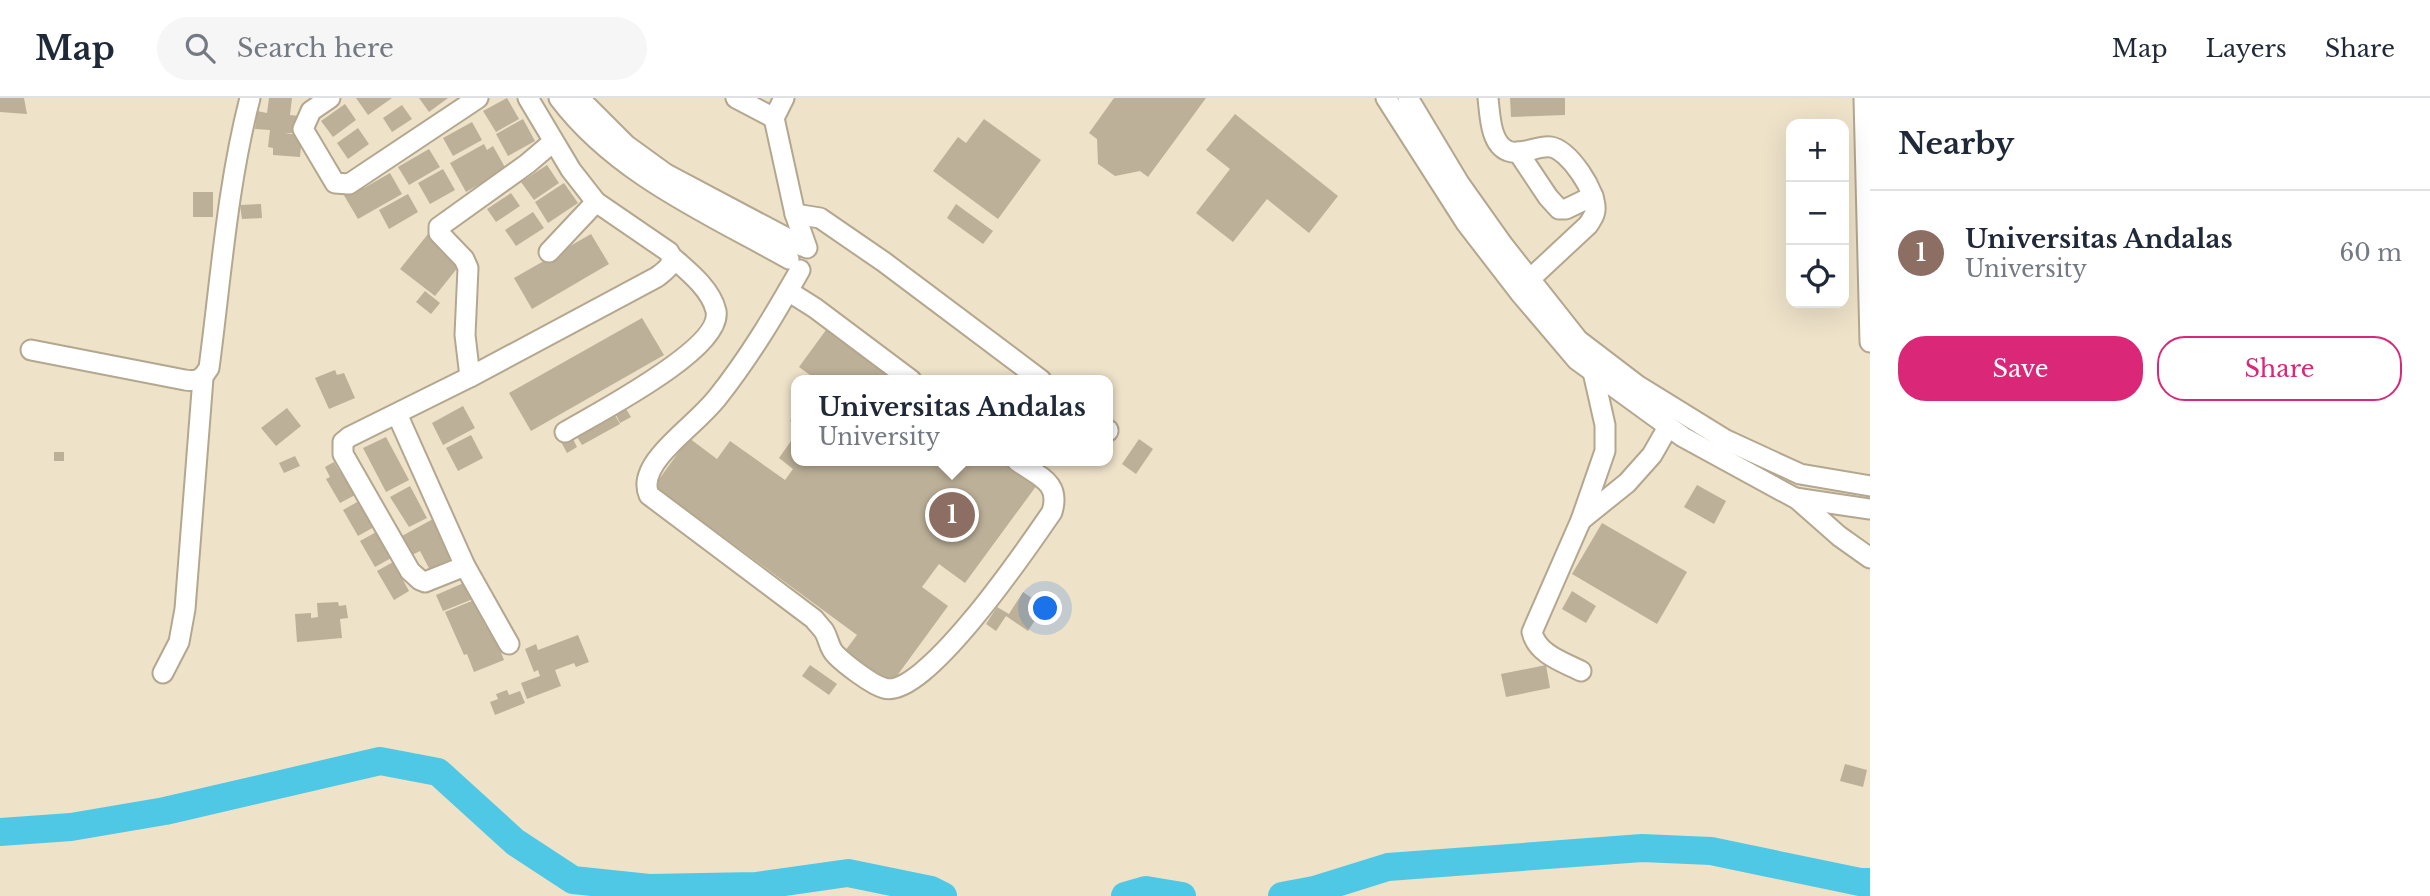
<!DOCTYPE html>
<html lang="en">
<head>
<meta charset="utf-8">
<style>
  body { margin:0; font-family:"Libre Baskerville",serif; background:#f6f6f7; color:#1f2937 }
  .controls { position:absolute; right:21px; top:21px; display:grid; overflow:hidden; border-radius:14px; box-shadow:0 7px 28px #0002 }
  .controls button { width:63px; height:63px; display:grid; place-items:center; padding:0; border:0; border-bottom:2px solid #e0e1e3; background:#fff; color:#1f2937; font:35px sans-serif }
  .you { position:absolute; left:1046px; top:511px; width:24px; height:24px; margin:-18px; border:5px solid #fff; border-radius:50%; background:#1a73e8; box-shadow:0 0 0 10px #1a73e833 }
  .badge { display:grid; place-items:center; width:46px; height:46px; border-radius:50%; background:#db2777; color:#fff; font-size:23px; font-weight:700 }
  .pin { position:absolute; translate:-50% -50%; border:4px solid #fff; box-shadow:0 2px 7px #0006 }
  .popup { position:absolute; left:791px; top:277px; width:322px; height:91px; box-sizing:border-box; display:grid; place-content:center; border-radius:14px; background:#fff; filter:drop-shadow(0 2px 5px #0005); font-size:23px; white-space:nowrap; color:#747a83 }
  .popup b { font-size:26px; color:#1f2937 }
  .popup::after { content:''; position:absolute; left:50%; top:100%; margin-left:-14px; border:14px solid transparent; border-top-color:#fff }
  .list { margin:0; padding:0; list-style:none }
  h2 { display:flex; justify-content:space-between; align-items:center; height:91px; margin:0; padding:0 28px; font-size:30px }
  h2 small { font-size:23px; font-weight:400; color:#747a83 }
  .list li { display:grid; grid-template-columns:46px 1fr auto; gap:21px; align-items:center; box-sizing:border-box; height:126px; padding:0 28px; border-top:2px solid #e0e1e3 }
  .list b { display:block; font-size:26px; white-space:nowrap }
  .list p { margin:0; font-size:23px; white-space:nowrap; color:#747a83 }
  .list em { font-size:23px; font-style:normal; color:#747a83 }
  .actions { display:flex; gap:14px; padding:21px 28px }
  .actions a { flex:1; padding:16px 0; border:2px solid #db2777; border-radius:28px; text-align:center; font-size:24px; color:#db2777 }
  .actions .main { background:#db2777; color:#fff }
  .icon { flex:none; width:38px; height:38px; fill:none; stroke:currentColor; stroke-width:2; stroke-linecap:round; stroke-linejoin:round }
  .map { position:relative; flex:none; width:1870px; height:798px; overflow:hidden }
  header { display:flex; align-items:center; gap:42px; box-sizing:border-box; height:98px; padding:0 35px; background:#fff; border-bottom:2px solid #e0e1e3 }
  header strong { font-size:33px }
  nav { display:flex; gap:38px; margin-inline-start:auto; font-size:24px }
  .search { width:490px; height:63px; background:#f6f6f7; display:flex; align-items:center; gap:18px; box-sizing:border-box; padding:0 24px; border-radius:38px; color:#747a83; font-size:26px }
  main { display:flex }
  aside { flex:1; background:#fff }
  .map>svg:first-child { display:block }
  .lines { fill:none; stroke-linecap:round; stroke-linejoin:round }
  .river { stroke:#4ec8e4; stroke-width:28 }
  .building { fill:#bcb098 }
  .minor-casing { stroke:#b3a78f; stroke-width:23 }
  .minor { stroke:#fff; stroke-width:19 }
</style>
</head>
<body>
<header>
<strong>Map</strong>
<div class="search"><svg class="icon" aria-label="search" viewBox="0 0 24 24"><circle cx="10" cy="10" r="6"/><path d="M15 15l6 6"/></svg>Search here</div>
<nav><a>Map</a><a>Layers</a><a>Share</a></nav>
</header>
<main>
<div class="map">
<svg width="1870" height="798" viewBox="0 0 1870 798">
  <rect width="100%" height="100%" fill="#eee2c9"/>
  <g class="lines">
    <!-- river -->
    <g class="river">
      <path d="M0 734 71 729 165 713 380 663 438 674 515 744 573 782 649 790 756 788 848 775 931 792 943 798"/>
      <path d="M1125 798 1146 792 1182 798"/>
      <path d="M1282 798 1314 792 1388 769 1642 750 1711 753 1860 784H1870"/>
    </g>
  </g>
  <!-- building -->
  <g class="building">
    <path d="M0 0H24L27 16 0 14Z"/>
    <path d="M269 0H292L290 17 299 18 297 35H284L302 37 300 59 273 57V50L268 49 270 32 255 31 257 13 267 15Z"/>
    <path d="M356 0H392L368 17Z"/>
    <path d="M419 0H448L429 14Z"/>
    <path d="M507 0 519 21 496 34 483 13Z"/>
    <path d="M1114 0H1206L1148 79 1140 73 1115 78 1098 66 1097 41 1089 35Z"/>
    <path d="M1510 0H1565V17L1511 19Z"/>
    <path d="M345 6 356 22 333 39 321 23Z"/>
    <path d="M402 7 412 21 392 34 383 20Z"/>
    <path d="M1235 16 1338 98 1309 135 1267 101 1233 144 1196 115 1230 71 1206 52Z"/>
    <path d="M523 21 535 43 508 58 496 36Z"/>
    <path d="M984 21 1041 62 998 121 933 73 958 39 966 45Z"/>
    <path d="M472 24 482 42 453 58 443 40Z"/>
    <path d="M358 30 369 46 348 61 337 45Z"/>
    <path d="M484 46 487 52 493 48 506 71 466 94 450 65Z"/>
    <path d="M429 51 440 69 409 87 398 69Z"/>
    <path d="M547 67 559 85 534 102 521 84Z"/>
    <path d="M443 71 455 92 430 106 418 85Z"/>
    <path d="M390 75 402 96 358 121 342 94 361 84 364 90Z"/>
    <path d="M564 85 578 105 548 125 535 104Z"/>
    <rect x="193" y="94" width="20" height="25"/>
    <path d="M511 95 520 108 496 124 487 111Z"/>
    <path d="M408 96 418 114 389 131 379 112Z"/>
    <path d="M261 106 262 120 242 121 240 107Z"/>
    <path d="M956 106 993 133 983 146 947 120Z"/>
    <path d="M533 114 544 130 516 148 505 132Z"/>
    <path d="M428 136 463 163 435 198 400 171Z"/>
    <path d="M591 136 609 166 532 211 514 180Z"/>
    <path d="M425 193 440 205 431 216 416 204Z"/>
    <path d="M642 220 664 257 531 333 509 295Z"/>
    <path d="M826 232 895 282H817L799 269Z"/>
    <path d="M335 272 337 277 344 275 355 300 329 311 315 280Z"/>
    <path d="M623 306 631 319 620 325 613 311Z"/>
    <path d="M463 308 475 330 443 347 432 325Z"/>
    <path d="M287 310 301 328 276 348 261 330Z"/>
    <path d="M612 312 620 326 582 347 574 334Z"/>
    <path d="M796 314V328L790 323Z"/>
    <path d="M796 336V363H1005L1037 387 965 485 939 466 922 489 948 508 891 586 845 553 857 537 654 388 689 340 717 361 730 343 785 382 793 371 779 360Z"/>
    <path d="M471 337 483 360 458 373 446 350Z"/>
    <path d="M571 337 577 349 567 355 560 342Z"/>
    <path d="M386 339 409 382 386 394 363 350Z"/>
    <path d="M1139 341 1153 351 1136 376 1122 366Z"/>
    <rect x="54" y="354" width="10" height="9"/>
    <path d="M295 358 300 368 284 375 279 365Z"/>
    <path d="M334 364 340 374 343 372 357 396 340 405 326 381 330 379 325 369Z"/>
    <path d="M1697 387 1726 403 1714 426 1684 409Z"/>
    <path d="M410 388 427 420 409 429 390 399Z"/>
    <path d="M359 403 374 429 358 438 343 412Z"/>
    <path d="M433 421 453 460 430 472 420 453 412 457 402 438Z"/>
    <path d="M1602 425 1687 474 1657 526 1572 476Z"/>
    <path d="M378 433 393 459 375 469 360 443Z"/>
    <path d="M393 464 409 493 394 502 377 473Z"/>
    <path d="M466 484 473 501 443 513 436 497Z"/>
    <path d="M1572 493 1596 508 1586 525 1562 511Z"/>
    <path d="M1023 494 1044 508 1028 533 1006 518 996 533 986 526 997 509 1009 516Z"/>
    <path d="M474 502 486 529 490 527 504 562 474 574 467 556 464 557 445 514Z"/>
    <path d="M338 504 339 508 346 507 348 520 340 521 342 540 297 544 295 516 311 515V520L318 519 317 505Z"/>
    <path d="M578 537 589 564 576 569 574 565 555 572 561 588 527 601 521 585 540 578 538 572 534 574 525 551 536 546 538 552Z"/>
    <path d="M810 567 837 586 829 597 802 578Z"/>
    <path d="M1546 567 1550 590 1506 599 1501 576Z"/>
    <path d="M507 592 509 597 520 593 525 605 495 617 490 604 498 601 496 596Z"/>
    <path d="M1845 666 1867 672 1863 689 1840 683Z"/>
  </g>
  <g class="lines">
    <!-- minor casing -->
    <g class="minor-casing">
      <g id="minor">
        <path d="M330 0 311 13 303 31 335 85 349 86 478 0"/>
        <path d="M559 0C616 76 709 116 789 161"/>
        <path d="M579 0 626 47 666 76 802 148"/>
        <path d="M736 0 774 20"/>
        <path d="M784 0 774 20 795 116 807 150"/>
        <path d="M1386 0 1466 125 1520 195 1577 262 1683 339 1795 400 1870 411"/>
        <path d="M1408 0 1459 85 1503 147 1578 242 1637 287 1726 342 1800 376 1870 388"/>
        <path d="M1488 0C1490 16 1490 46 1508 53 1522 58 1538 47 1551 49 1569 52 1597 94 1595 112 1595 118 1591 122 1588 127L1530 181"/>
        <path d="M1864 0 1870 244"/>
        <path d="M1518 54 1548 99 1559 111H1566L1593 98"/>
        <path d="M795 116 820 120 884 164 1041 282"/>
        <path d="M549 154 596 104"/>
        <path d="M800 172C775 216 749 260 717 300 700 321 677 337 660 358 651 369 643 383 649 397L814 521C817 525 821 529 824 533 829 541 829 551 836 557 845 566 872 587 884 590 924 603 1030 446 1052 414 1061 384 1039 379 1017 363"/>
        <path d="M788 193 815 210 911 282"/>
        <path d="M31 252 185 282C198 284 202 281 209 270 221 180 227 89 250 0"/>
        <path d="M470 279 465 237 468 170 464 161 439 135V129L527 66 553 44"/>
        <path d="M397 316 465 468 509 546"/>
        <path d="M1108 332V333"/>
        <path d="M565 334C595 316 723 251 716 213 711 191 688 173 672 159"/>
        <path d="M1796 400 1839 438 1870 460"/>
        <path d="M1581 422 1627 385 1652 357 1668 329"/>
        <path d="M465 468 425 484 420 482 410 473 343 356V344L349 339 470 279 657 179C666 172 676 166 669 154L596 104 571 72 528 0"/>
        <path d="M1581 573C1563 564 1537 556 1532 534L1581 422 1605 353V327L1593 274"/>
        <path d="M163 575 179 544 185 511 203 280"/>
      </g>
    </g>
    <!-- minor -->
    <use href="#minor" class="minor"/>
  </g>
</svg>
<div class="controls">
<button>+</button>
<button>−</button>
<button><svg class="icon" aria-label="locate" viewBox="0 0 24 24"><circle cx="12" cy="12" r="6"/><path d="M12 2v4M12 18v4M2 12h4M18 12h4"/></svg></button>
</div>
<div class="you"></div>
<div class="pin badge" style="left:952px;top:417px;background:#8d6e63">1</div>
<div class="popup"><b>Universitas Andalas</b>University</div>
</div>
<aside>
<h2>Nearby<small></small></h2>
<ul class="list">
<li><span class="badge" style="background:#8d6e63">1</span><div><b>Universitas Andalas</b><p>University</p></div><em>60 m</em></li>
</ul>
<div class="actions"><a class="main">Save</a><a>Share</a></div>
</aside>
</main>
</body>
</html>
